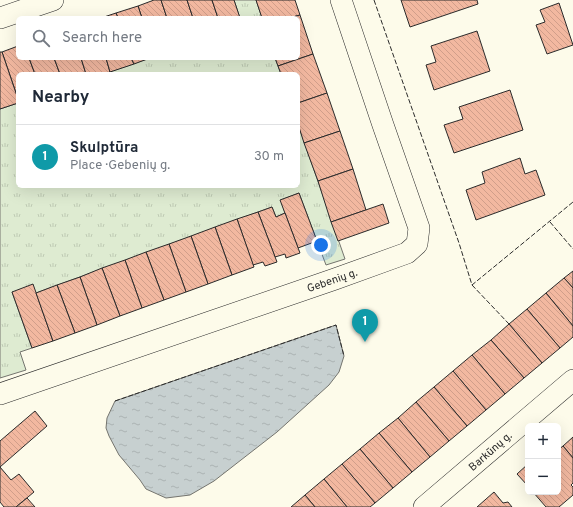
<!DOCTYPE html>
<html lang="en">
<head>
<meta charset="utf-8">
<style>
  body { margin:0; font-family:Overpass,sans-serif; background:#f2f2f3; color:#1f2937 }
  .controls { position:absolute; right:12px; bottom:12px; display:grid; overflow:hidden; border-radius:6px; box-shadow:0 4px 16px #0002 }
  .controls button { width:36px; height:36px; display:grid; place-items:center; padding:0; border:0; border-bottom:1px solid #e0e1e3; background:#fff; color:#1f2937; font:20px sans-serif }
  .you { position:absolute; left:321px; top:245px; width:14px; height:14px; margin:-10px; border:3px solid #fff; border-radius:50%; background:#1a73e8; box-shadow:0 0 0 6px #1a73e833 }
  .badge { display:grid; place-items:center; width:26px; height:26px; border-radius:50%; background:#c62828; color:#fff; font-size:13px; font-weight:700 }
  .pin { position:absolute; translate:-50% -33px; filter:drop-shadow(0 1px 2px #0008) }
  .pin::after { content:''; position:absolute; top:21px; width:14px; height:12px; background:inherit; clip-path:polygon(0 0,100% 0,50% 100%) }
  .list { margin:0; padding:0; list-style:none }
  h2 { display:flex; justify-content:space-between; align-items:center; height:52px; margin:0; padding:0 16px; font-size:17px }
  h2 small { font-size:13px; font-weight:400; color:#747a83 }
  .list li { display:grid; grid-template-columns:26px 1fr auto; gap:12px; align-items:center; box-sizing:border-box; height:64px; padding:0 16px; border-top:1px solid #e0e1e3 }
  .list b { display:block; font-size:15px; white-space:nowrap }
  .list p { margin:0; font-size:13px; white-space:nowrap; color:#747a83 }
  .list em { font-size:13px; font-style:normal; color:#747a83 }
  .icon { flex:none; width:22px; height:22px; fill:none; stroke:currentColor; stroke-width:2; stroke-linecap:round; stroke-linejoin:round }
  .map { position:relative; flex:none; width:573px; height:507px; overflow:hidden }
  .search { position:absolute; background:#fff; box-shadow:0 4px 16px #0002; left:16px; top:16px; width:284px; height:44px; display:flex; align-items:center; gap:10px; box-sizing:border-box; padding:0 14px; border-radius:6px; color:#747a83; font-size:15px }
  .panel { position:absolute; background:#fff; box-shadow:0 4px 16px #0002; left:16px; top:72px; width:284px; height:116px; border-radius:6px }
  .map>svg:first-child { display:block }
  .grass { fill:url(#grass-tufts); stroke:#74746e }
  .water { fill:url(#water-ripples); stroke:#74746e }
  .building { fill:url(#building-back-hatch); stroke:#2b2b2b }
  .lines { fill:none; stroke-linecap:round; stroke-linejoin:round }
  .street-casing { stroke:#2b2b2b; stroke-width:22 }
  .street { stroke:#fdfbea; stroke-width:21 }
  .fence { stroke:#2b2b2b; stroke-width:1; stroke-dasharray:5 2; stroke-linecap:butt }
  .labels { text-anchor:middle; stroke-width:3; stroke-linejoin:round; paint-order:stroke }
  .street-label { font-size:11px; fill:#2b2b2b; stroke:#fdfbea }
</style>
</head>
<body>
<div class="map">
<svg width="573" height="507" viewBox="0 0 573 507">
  <defs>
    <pattern id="grass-tufts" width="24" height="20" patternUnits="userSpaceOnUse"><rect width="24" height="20" fill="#deebd1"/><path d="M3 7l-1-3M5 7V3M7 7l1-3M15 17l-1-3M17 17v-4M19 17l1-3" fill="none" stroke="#bfcab4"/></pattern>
    <pattern id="water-ripples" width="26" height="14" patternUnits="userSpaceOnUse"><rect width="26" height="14" fill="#c7d0d0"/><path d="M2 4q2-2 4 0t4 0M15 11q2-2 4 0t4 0" fill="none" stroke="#abb3b3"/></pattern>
    <pattern id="building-back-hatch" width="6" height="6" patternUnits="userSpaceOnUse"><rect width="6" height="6" fill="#f2b8a0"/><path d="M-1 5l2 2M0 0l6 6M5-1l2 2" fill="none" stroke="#d09e8a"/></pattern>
  </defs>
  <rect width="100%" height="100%" fill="#fdfbea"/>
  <!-- grass -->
  <g class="grass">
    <path d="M234 0H256L262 18H240Z"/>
    <path d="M150 58H275L281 74H103Z"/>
    <path d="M18 103V186H298V124L345 259 326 265 299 193 281 200 285 213 276 217 272 207 36 293 12 292 32 348 20 352 26 370 0 378V109Z"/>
  </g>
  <!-- water -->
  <path class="water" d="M336 325 344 356 339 372 329 385 277 432 214 481 190 495 166 498 146 489 140 480 119 455 109 436 106 428 107 418 115 401Z"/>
  <!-- building -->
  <g class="building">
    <path d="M154 0H161L167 18H142L138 6Z"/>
    <path d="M161 0H187L193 18H167Z"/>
    <path d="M187 0H212L218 18H193Z"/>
    <path d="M212 0H234L240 18H218Z"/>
    <path d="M256 0H295L300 15 289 18H262Z"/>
    <path d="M401 0H477L478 4 410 27Z"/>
    <path d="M559 3 573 45 547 54 536 25 545 22 540 10Z"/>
    <path d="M138 6 142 18H118L116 13Z"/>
    <path d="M116 13 118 18H101Z"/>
    <path d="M300 15 313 54 278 66 275 58H298V18H289Z"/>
    <path d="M477 31 490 71 434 90 426 65 436 62 431 46Z"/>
    <path d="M18 46V58H29L35 74H18V99L2 52Z"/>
    <path d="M0 52H2L18 99V103L0 109Z"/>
    <path d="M313 54 327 93 298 103V74H281L278 66Z"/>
    <path d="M29 58H54L60 74H35Z"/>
    <path d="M54 58H81L86 74H60Z"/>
    <path d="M81 58H106L110 72 103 74H86Z"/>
    <path d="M106 58H131L134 64 110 72Z"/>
    <path d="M131 58H150L134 64Z"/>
    <path d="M510 90 523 130 454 153 444 125 463 119 459 107Z"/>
    <path d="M327 93 340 131 304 143 298 124V103Z"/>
    <path d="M340 131 353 169 318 181 304 143Z"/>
    <path d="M520 158 525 174 536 170 545 195 476 220 466 190 485 183 482 172Z"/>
    <path d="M353 169 366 210 331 222 318 181Z"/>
    <path d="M299 193 317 241 298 248 280 200Z"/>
    <path d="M383 204 389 223 338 241 331 222Z"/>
    <path d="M272 207 276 217 285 213 300 253 286 258 285 254 275 257 258 212Z"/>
    <path d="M258 212 277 262 265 266 263 262 253 265 237 219Z"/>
    <path d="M237 219 254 267 232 275 215 227Z"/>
    <path d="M215 227 232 275 208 284 191 236Z"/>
    <path d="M191 236 208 284 186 292 169 244Z"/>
    <path d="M169 244 186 292 164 300 146 252Z"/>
    <path d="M146 252 164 300 142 308 125 260Z"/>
    <path d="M125 260 142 308 120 316 102 268Z"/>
    <path d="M102 268 120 316 97 325 80 277Z"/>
    <path d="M573 271V288L564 278Z"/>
    <path d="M80 277 97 325 75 333 57 285Z"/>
    <path d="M564 278 573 288V326L546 293Z"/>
    <path d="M33 284 53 341 32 348 12 292Z"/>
    <path d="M57 285 75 333 53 341 36 293Z"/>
    <path d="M546 293 573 326V337L560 348 527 309Z"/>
    <path d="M527 309 560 348 542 363 509 324Z"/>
    <path d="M509 324 542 363 524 378 491 340Z"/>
    <path d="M491 340 524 378 505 394 472 355Z"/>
    <path d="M472 355 505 394 486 410 453 371Z"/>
    <path d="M453 371 486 410 467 426 434 387Z"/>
    <path d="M434 387 467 426 449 441 416 402Z"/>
    <path d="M416 402 449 441 430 457 398 418Z"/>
    <path d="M35 411 47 426 0 467V441Z"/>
    <path d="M398 418 430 457 412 472 379 433Z"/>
    <path d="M379 433 412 472 393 488 360 449Z"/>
    <path d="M573 437V458L563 446Z"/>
    <path d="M563 446 573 458V483L571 485 573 487V495L559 507H546L533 492H558V450Z"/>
    <path d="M360 449 393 488 375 503 342 464Z"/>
    <path d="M342 464 375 503 370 507H347L324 479Z"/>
    <path d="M528 464V486L517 474Z"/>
    <path d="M0 467 11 480 19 474 34 492 16 507H4L0 502Z"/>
    <path d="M324 479 347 507H315L305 495Z"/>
    <path d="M494 492 503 503 508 502 512 507H477Z"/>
    <path d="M305 495 315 507H291Z"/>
    <path d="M27 498 35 507H16Z"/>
  </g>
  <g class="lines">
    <!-- street casing -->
    <g class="street-casing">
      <g id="street">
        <path d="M0 18 53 0"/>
        <path d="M0 394 335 279 407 253 417 244 419 228 383 125 341 0"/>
        <path d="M424 507 573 380"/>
      </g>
    </g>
    <!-- street -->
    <use href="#street" class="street"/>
    <!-- fence -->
    <g class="fence">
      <path d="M374 0 459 243 472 285 573 202"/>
      <path d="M550 222 573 249"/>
      <path d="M472 285 509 324"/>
      <path d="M115 401 336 325 344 356"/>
    </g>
  </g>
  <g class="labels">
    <!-- street labels -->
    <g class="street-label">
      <text transform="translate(332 280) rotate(-19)" y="4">Gebenių g.</text>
      <text transform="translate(490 451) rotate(-41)" y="4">Barkūnų g.</text>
    </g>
  </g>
</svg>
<div class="controls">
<button>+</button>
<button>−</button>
</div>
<div class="you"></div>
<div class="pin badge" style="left:365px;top:342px;background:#0f9aa8">1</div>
<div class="search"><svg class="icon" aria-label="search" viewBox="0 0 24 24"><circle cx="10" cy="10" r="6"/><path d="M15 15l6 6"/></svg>Search here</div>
<section class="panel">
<h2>Nearby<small></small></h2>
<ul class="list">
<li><span class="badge" style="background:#0f9aa8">1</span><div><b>Skulptūra</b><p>Place · Gebenių g.</p></div><em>30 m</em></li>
</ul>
</section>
</div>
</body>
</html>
